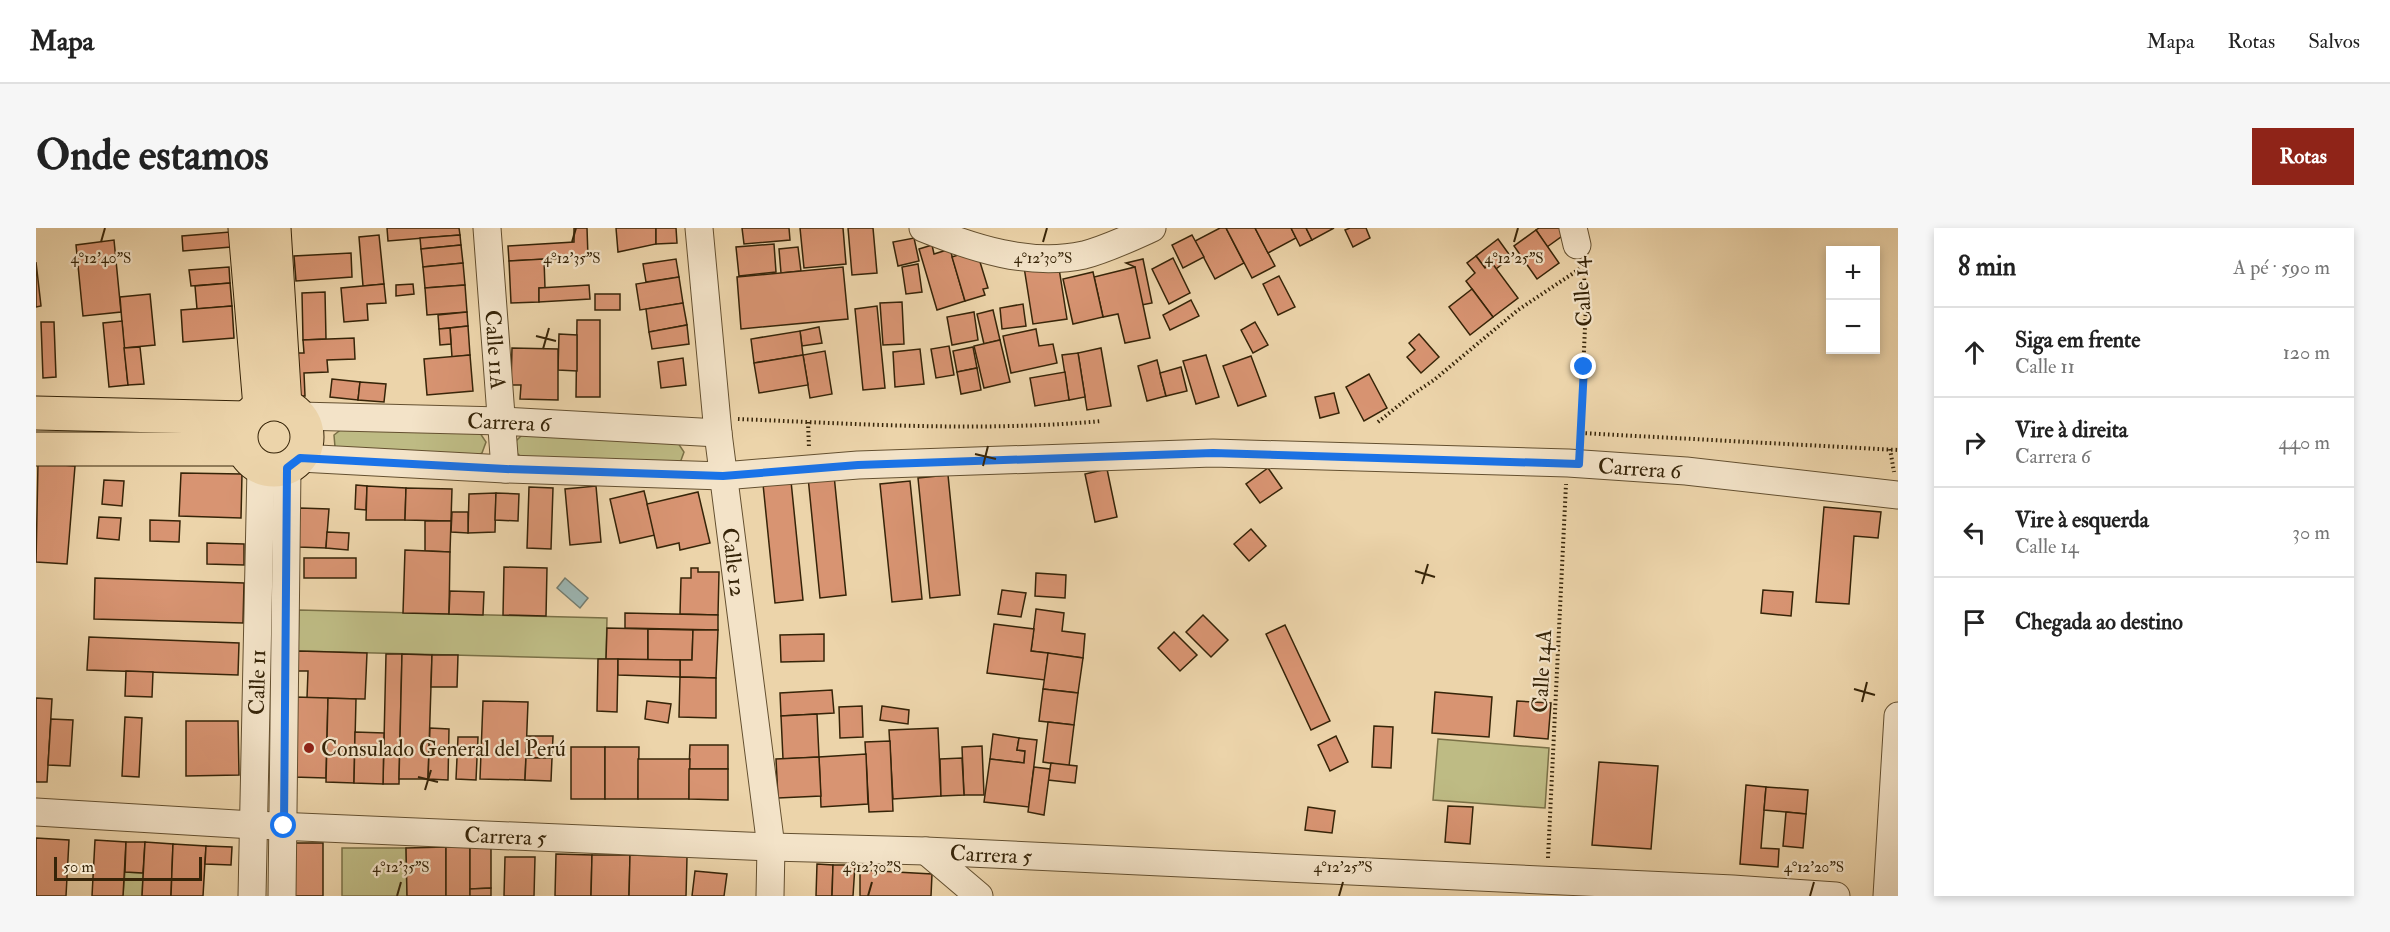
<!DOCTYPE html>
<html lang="pt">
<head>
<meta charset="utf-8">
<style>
  body { margin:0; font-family:"IM FELL Double Pica",serif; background:#f6f6f6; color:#222 }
  .controls { position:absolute; right:18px; top:18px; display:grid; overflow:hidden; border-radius:0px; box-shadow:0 3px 9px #0003 }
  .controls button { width:54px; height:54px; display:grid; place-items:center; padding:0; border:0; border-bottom:2px solid #e0e0e0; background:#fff; color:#222; font:30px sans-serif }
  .scale { position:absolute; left:18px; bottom:15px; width:148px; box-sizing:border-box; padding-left:6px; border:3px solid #362408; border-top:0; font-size:16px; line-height:21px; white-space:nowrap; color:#362408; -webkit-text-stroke:4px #f3e3c8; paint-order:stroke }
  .stop { position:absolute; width:18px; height:18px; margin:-14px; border:4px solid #1a73e8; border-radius:50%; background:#fff }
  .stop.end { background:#1a73e8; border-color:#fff; box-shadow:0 2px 6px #0008 }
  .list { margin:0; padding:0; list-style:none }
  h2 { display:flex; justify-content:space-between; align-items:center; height:78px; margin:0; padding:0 24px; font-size:26px }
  h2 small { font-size:20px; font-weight:400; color:#767676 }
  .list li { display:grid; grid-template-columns:39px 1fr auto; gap:18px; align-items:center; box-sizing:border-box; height:90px; padding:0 24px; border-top:2px solid #e0e0e0 }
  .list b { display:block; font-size:22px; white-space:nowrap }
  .list p { margin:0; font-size:20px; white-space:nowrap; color:#767676 }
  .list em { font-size:20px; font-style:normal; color:#767676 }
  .icon { flex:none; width:33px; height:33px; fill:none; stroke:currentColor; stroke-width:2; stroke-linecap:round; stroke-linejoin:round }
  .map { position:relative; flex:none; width:1862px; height:668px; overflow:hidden; border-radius:0px }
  header { display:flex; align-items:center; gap:36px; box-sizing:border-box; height:84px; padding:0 30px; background:#fff; border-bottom:2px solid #e0e0e0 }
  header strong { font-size:28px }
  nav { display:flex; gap:33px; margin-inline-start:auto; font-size:21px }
  .intro { display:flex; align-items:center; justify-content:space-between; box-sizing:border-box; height:144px; padding:0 36px }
  h1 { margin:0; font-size:42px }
  .button { padding:15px 27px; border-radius:0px; background:#8f2418; color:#fff; font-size:21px; font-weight:700 }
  main { display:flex; gap:36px; padding:0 36px }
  aside { flex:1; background:#fff; border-radius:0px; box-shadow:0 3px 9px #0003 }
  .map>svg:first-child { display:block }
  .green { fill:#bebb84; stroke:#7a7046; stroke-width:1.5 }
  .water { fill:#9cb6b3; stroke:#737c6f; stroke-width:1.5 }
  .building { fill:#d89472; stroke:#362408; stroke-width:1.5 }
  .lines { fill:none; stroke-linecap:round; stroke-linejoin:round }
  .minor-casing { stroke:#645030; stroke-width:29 }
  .major-casing { stroke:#362408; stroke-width:35 }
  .path { stroke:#362408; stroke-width:4; stroke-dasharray:1.5 3; stroke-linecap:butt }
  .minor { stroke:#f3e3c8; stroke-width:27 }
  .major { stroke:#ecd4aa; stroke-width:33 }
  .route { stroke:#1a73e8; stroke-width:8 }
  .ticks { fill:none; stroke:#362408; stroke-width:2 }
  .poi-dot { fill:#8f2418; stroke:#f3e3c8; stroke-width:2 }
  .labels { text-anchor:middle; stroke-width:4.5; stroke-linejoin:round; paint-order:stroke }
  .street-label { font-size:22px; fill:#362408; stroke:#f3e3c8 }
  .poi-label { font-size:22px; fill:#362408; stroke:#f3e3c8; text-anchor:start }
  .ticks-label { font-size:15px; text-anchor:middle; fill:#362408; stroke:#f3e3c8; stroke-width:4.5; stroke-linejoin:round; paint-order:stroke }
</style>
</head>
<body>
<header>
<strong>Mapa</strong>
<nav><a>Mapa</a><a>Rotas</a><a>Salvos</a></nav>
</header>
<div class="intro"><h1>Onde estamos</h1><a class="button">Rotas</a></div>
<main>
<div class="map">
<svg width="1862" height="668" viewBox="0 0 1862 668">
  <rect width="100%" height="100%" fill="#ecd4aa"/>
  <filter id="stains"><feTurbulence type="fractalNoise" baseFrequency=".00333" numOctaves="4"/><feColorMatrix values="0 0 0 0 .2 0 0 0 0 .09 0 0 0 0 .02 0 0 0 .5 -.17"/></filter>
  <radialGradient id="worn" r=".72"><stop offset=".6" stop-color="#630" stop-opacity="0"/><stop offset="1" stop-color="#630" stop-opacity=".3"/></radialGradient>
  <!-- green -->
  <g class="green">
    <path d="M307 200 444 205 450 214 446 225 441 228 299 219 298 207Z"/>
    <path d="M487 206 642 215 648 224 644 235 485 229 481 225 480 213Z"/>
    <path d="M263 382 571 390 570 431 262 423Z"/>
    <path d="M1402 511 1513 520 1509 580 1397 572Z"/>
    <path d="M306 620H370L371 668H306Z"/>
    <path d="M89 644 107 645 106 668H87Z"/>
  </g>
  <!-- water -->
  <path class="water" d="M529 350 552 370 544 380 521 360Z"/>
  <!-- building -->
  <g class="building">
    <path d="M351 0H423L424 7 352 13Z"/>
    <path d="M538 0H551L552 29 473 33 472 18 538 14Z"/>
    <path d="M580 0H620V16L582 24Z"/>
    <path d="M620 0H640L641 15 620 16Z"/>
    <path d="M706 0H753L754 12 708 16Z"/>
    <path d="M764 0H807L810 36 768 40Z"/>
    <path d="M812 0H837L841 45 816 47Z"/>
    <path d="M1184 0H1190L1208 35 1179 51 1159 13Z"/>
    <path d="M1190 0H1219L1239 38 1216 50Z"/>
    <path d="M1219 0H1255L1260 10 1232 25Z"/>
    <path d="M1255 0H1270L1276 12 1264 18Z"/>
    <path d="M1270 0H1298L1276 12Z"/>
    <path d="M1314 0H1330L1334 10 1317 19 1309 2Z"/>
    <path d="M1503 0H1525L1529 6 1511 19 1500 2Z"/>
    <path d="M1500 2 1523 35 1501 51 1478 18Z"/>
    <path d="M194 4 195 19 147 23 146 8Z"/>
    <path d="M343 7 348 56 327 58 323 9Z"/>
    <path d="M424 7 425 17 385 21 384 10Z"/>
    <path d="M1156 7 1168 29 1147 40 1136 17Z"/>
    <path d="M878 10 883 33 862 38 857 14Z"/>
    <path d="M1462 11 1475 29 1460 41 1456 35 1449 40 1440 28Z"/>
    <path d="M78 12 85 84 47 88 40 17Z"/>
    <path d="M738 16 740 44 703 48 700 19Z"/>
    <path d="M425 17 427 35 387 39 385 21Z"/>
    <path d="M896 17 898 26 914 21 929 73 901 82 883 21Z"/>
    <path d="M762 19 765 43 745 45 743 21Z"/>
    <path d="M940 21 952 60 947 61 949 67 929 73 916 29Z"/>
    <path d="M315 25 316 49 260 53 258 28Z"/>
    <path d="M1440 28 1449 40 1456 35 1482 70 1457 89 1430 53 1439 45 1431 35Z"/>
    <path d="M1137 30 1154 65 1133 76 1116 41Z"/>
    <path d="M508 31 509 60H503V74L475 75 473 33Z"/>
    <path d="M640 31 643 49 610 54 607 36Z"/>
    <path d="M1107 31 1116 75 1100 78 1099 39 1090 35Z"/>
    <path d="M0 34 5 78 0 79Z"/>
    <path d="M1022 34 1031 91 997 96 988 39Z"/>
    <path d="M427 35 429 57 389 60 387 39Z"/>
    <path d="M882 36 886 64 870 66 866 39Z"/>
    <path d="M193 39 194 55 155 58 153 42Z"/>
    <path d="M807 39 812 91 705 101 701 49Z"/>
    <path d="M1099 39 1114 110 1089 115 1082 86 1067 89 1058 49Z"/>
    <path d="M1057 44 1067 89 1037 96 1027 51Z"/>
    <path d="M1243 48 1259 79 1242 87 1227 56Z"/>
    <path d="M643 49 647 75 604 82 600 56Z"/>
    <path d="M194 55 196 78 161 81 159 58Z"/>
    <path d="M348 56 350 75 331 76 332 92 308 94 305 60Z"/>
    <path d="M377 56 378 66 360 68V57Z"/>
    <path d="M429 57 431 84 391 87 389 60Z"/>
    <path d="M553 57 554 71 503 74V60Z"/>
    <path d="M1436 61 1457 89 1434 107 1413 79Z"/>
    <path d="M289 64 290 111 267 112 266 65Z"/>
    <path d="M114 66 119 117 88 120 84 69Z"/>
    <rect x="559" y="66" width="25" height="16"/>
    <path d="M1155 72 1163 88 1134 102 1127 87Z"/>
    <path d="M866 74 868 116 847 117 844 75Z"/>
    <path d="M647 75 651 97 613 104 610 81Z"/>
    <path d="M987 76 990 98 966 101 964 80Z"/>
    <path d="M196 78 198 110 147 114 145 82Z"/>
    <path d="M841 78 849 160 827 162 819 81Z"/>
    <path d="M957 82 964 112 948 116 941 86Z"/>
    <path d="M431 84 432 98 403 101 402 87Z"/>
    <path d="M938 84 942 112 916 117 911 89Z"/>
    <path d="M541 92H564V169H540Z"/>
    <path d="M86 93 92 157 73 159 67 95Z"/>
    <path d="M5 94H18L20 149 7 150Z"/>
    <path d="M1219 94 1232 117 1217 125 1205 102Z"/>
    <path d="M651 97 653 116 616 121 613 104Z"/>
    <path d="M432 98 434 127 416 129 414 100Z"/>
    <path d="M783 99 786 115 766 118 764 103Z"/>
    <path d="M414 100 415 116 404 117 403 101Z"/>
    <path d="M1000 101 1003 118 1017 116 1021 135 975 145 967 108Z"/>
    <path d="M764 103 767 127 718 135 715 111Z"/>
    <path d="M523 106 541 107V143L522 142Z"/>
    <path d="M1383 106 1403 129 1385 145 1371 129 1379 122 1373 115Z"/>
    <path d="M318 110 319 131 291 132 292 144 268 145 269 168H260L259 125H268L267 112Z"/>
    <path d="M964 112 974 154 948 160 938 118Z"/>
    <path d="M913 118 918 147 900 150 895 121Z"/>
    <path d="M104 119 108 156 92 157 88 120Z"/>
    <path d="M937 119 941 140 921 144 917 123Z"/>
    <path d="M476 120 522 121V172L484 171 485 157H475Z"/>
    <path d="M1065 120 1075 178 1051 182 1042 125Z"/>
    <path d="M884 121 888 156 859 159 857 124Z"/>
    <path d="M789 123 796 166 774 170 767 127Z"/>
    <path d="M1042 125 1049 169 1033 172 1026 127Z"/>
    <path d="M434 127 437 163 391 167 388 131Z"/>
    <path d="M767 127 772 157 723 165 718 135Z"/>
    <path d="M1170 127 1183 169 1160 176 1147 133Z"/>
    <path d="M1215 128 1230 168 1202 178 1187 138Z"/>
    <path d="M647 130 650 157 625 160 622 134Z"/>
    <path d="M1121 132 1130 168 1111 173 1102 138Z"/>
    <path d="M1145 139 1151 163 1130 168 1124 145Z"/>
    <path d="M941 140 945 162 925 166 921 144Z"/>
    <path d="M1029 144 1033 172 999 178 994 150Z"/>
    <path d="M1333 146 1351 180 1328 193 1310 159Z"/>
    <path d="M296 151 324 154 322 172 294 169Z"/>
    <path d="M324 154 350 156 348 174 322 172Z"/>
    <path d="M1298 165 1303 185 1284 190 1279 169Z"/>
    <path d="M2 235 39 238 31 336 0 334Z"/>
    <path d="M1232 240 1246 260 1224 275 1210 256Z"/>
    <path d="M1071 241 1081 289 1059 294 1049 246Z"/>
    <path d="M145 245 206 246 205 290 143 288Z"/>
    <path d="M798 247 810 367 784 370 772 249Z"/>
    <path d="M912 247 924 367 894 370 882 250Z"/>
    <path d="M68 252 88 253 86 278 66 276Z"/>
    <path d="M755 253 767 372 739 375 727 256Z"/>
    <path d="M874 253 886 371 856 374 844 256Z"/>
    <path d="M320 257 331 258 330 282 319 281Z"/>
    <path d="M331 258 370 260 369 292H330Z"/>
    <path d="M560 258 565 314 534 317 529 261Z"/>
    <path d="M493 259 517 260 515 321 491 320Z"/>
    <path d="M370 260 416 261 415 293 369 292Z"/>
    <path d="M608 263 619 307 584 315 574 271Z"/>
    <path d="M662 264 674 315 644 322 643 315 621 320 611 276Z"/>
    <path d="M460 265 459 304 432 305 433 266Z"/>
    <path d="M460 265 483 266 482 293 459 292Z"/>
    <path d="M1788 279 1845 284 1842 310 1818 308 1813 376 1780 374Z"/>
    <path d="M264 280 293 281 290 320 262 319Z"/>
    <path d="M416 284H432V305L415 304Z"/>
    <path d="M63 289 85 290 83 312 61 310Z"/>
    <path d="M114 292 144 293 143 314 114 313Z"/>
    <path d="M389 293H415L414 324 389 323Z"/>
    <path d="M1215 301 1230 318 1213 333 1198 316Z"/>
    <path d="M291 304 313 305 312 322 290 320Z"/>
    <path d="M171 315 208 316V337L171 336Z"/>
    <path d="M369 322 414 324 413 386 367 385Z"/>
    <rect x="268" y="330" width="52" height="20"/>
    <path d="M468 339 511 340 510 388 467 387Z"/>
    <path d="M655 340H662V344H683L682 387 644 386 645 350H655Z"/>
    <path d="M1000 345 1030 347 1029 370 999 368Z"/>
    <path d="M59 350 208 355 207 395 58 391Z"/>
    <path d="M966 362 990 365 985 389 962 386Z"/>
    <path d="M1727 362 1757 364 1755 388 1725 385Z"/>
    <path d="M414 363 448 364 447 387 413 386Z"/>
    <path d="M1000 381 1028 385 1026 403 1049 406 1047 430 995 423Z"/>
    <path d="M589 385 682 387V402L589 400Z"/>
    <path d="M1167 387 1192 412 1175 429 1150 404Z"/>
    <path d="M958 396 998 401 995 423 1012 425 1009 452 951 445Z"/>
    <path d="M1249 397 1294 493 1275 502 1230 406Z"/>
    <path d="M571 400 612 401V432L570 431Z"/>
    <path d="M612 401 657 402 656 432H612Z"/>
    <path d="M657 402H682L680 450 644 449V432H656Z"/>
    <path d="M1138 404 1161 427 1144 443 1122 420Z"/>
    <path d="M788 406V433L745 434 744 407Z"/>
    <path d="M53 409 203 415 202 447 51 442Z"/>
    <path d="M262 423 331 425 329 471 271 470 272 443H262Z"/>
    <path d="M1012 425 1047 430 1042 465 1007 461Z"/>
    <path d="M350 426H366L363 556H347Z"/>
    <path d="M366 426 396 427 392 551H363Z"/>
    <path d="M396 427H422L421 459H395Z"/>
    <path d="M562 431H582L581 484 561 483Z"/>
    <path d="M582 431 644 432V449L582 447Z"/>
    <path d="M90 443 117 444 116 469 89 468Z"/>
    <path d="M644 449 680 450V490L643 489Z"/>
    <path d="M1007 461 1042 465 1038 497 1003 493Z"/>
    <path d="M796 462 798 485 745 488 744 465Z"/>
    <path d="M1399 464 1456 469 1453 509 1396 505Z"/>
    <path d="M259 469 292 470 290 550 257 549Z"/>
    <path d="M0 470 16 471 11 554H0Z"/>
    <path d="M292 470 320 471 318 555 290 554Z"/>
    <path d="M447 473 492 474 489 552 444 551Z"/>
    <path d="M611 473 635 476 632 495 609 491Z"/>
    <path d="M1481 473 1515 475 1512 511 1478 508Z"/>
    <path d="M826 478 827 509 804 510 803 479Z"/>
    <path d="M846 478 873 482 872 496 844 492Z"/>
    <path d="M781 486 783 529 747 531 745 488Z"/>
    <path d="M89 489 106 490 103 549 86 548Z"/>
    <path d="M15 491 37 492 34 538 12 537Z"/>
    <path d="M150 493H202L203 547 150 548Z"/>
    <path d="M1012 494 1038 497 1033 538 1007 534Z"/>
    <path d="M1338 498 1357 499 1355 540 1336 539Z"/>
    <path d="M394 500 413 501 412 552 392 551Z"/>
    <path d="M902 500 905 568 857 571 853 502Z"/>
    <path d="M319 504 348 505 347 556 318 555Z"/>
    <path d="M957 506 983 510 981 522 989 523 988 535 954 531Z"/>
    <path d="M491 508H517L516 530H490Z"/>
    <path d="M1300 508 1312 534 1294 543 1282 517Z"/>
    <path d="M422 509H442L440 552 420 551Z"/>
    <path d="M983 510 1001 512 993 579 948 574 954 531 988 535 989 523 981 522Z"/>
    <path d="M854 513 857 583 833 584 829 514Z"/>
    <path d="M654 517H692V541H653Z"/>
    <path d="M946 518 948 567H928L926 519Z"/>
    <rect x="535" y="519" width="34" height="52"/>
    <path d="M569 519H603L602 571H569Z"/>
    <path d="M830 526 832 576 785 579 783 529Z"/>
    <path d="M783 529 785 568 742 570 740 531Z"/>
    <path d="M490 530H516L515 553 489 552Z"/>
    <path d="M926 530 928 567 905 568 904 531Z"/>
    <path d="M602 531H654L653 571H602Z"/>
    <path d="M1563 534 1622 538 1615 621 1556 617Z"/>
    <path d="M1015 535 1041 538 1039 555 1012 552Z"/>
    <path d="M998 539 1014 541 1008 587 992 584Z"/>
    <path d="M653 541H692V572L653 571Z"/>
    <path d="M1710 557 1730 559 1725 620 1743 621 1742 639 1704 636Z"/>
    <path d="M1730 559 1772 562 1770 586 1728 582Z"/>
    <path d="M1412 578 1437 579 1434 616 1409 614Z"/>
    <path d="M1272 579 1299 583 1296 605 1269 602Z"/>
    <path d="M1750 584 1770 586 1767 620 1747 618Z"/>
    <path d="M0 610 33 612 30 668H0Z"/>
    <path d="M59 612 90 614 87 668H56Z"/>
    <path d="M90 614H109L107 645 89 644Z"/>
    <path d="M109 614 137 616 135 668H106Z"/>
    <path d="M254 615H287V668H255Z"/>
    <path d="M137 616 170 618 167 668H135Z"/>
    <path d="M170 618 196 619 195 637 169 636Z"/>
    <path d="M410 619V668H371L370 620Z"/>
    <rect x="410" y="619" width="24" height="49"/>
    <path d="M434 619H455V660L434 661Z"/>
    <path d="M520 626 556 627 555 668H519Z"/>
    <path d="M556 627H594L593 668H555Z"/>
    <path d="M594 627 651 629 650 668H593Z"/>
    <path d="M469 629H499L498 668H468Z"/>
    <path d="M781 636 797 637 796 668H780Z"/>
    <path d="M797 637H819L817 668H796Z"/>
    <path d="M824 642 896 646 895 668H824Z"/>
    <path d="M659 643 691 646 688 668H656Z"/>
    <path d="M455 660V668H434V661Z"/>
  </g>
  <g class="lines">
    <!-- minor casing -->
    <g class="minor-casing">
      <g id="minor">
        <path id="s1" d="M451 0 469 241"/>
        <path id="s2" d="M663 0 682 205 735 619 734 668"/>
        <path d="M887 0C937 20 993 39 1048 27 1071 21 1094 10 1116 0"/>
        <path d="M1537 0 1541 17"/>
        <path id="s3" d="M263 188 465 193 682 205"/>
        <path id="s4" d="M264 230 469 241 687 248 822 237 1177 225 1532 235 1650 243 1862 267"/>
        <path id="s5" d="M0 584 217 597 735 619 890 623 1697 661 1800 668"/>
        <path d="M890 623 943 668"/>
        <path id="s6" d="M216 668 225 240"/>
        <path d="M246 668 251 240"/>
        <path d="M1851 668 1862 488"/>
      </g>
    </g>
    <!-- major casing -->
    <g class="major-casing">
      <g id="major">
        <path d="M209 0 224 179"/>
        <path d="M238 0 249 178"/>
        <circle cx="238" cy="209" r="33"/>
        <path d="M0 185 210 190"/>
        <path d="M0 221H206"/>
      </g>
    </g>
    <!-- path -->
    <g class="path">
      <path d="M702 191C823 196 945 204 1066 193"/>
      <path d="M772 194 773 220"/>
      <path d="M1342 194 1377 166 1398 152 1482 82 1545 40"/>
      <path d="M1545 205 1862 222"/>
      <path d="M1544 214 1550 76 1547 36"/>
      <path d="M1854 221 1858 244"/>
      <path d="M1512 630 1530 256"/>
    </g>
    <!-- minor -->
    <use href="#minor" class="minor"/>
    <!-- major -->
    <use href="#major" class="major"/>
  </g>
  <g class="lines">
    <!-- route -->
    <path class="route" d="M248 598 251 240 264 230 470 241 687 248 822 237 1177 225 1543 236 1548 139"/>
  </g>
  <!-- ticks -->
  <path class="ticks" d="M65 14 69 0M536 14 540 0M1007 14 1011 0M1478 14 1482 0M500 108 520 113M507 121 513 100M939 226 960 231M947 238 952 218M1379 343 1399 349M1386 356 1392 336M1818 461 1839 467M1826 474 1831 454M382 549 402 554M389 562 395 542M361 668 365 654M832 668 836 654M1303 668 1307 654M1774 668 1778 654"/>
  <!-- markers -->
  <circle class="poi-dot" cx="273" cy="520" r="6"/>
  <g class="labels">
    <!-- street labels -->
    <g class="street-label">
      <text transform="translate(1545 64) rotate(-95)" y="8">Calle 14</text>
      <text dy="8" stroke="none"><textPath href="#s1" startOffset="122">Calle 11A</textPath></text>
      <text dy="8" stroke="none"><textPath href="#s3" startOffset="210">Carrera 6</textPath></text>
      <text dy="8" stroke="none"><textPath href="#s4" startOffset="1341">Carrera 6</textPath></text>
      <text dy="8" stroke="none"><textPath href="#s2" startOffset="336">Calle 12</textPath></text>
      <text transform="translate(1505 443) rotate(-87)" y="8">Calle 14A</text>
      <text dy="8" stroke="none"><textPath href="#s6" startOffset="214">Calle 11</textPath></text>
      <text dy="8" stroke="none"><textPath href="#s5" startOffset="470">Carrera 5</textPath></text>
      <text dy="8" stroke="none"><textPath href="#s5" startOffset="956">Carrera 5</textPath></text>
    </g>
    <!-- poi labels -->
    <g class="poi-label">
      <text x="285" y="528">Consulado General del Perú</text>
    </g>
  </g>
  <g class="ticks-label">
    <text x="65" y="35">4°12'40"S</text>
    <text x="536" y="35">4°12'35"S</text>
    <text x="1007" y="35">4°12'30"S</text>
    <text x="1478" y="35">4°12'25"S</text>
    <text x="365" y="644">4°12'35"S</text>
    <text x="836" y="644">4°12'30"S</text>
    <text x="1307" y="644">4°12'25"S</text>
    <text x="1778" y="644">4°12'20"S</text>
  </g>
  <rect width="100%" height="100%" filter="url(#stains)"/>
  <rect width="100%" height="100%" fill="url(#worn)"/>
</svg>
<div class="controls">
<button>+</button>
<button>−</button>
</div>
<div class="scale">50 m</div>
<div class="stop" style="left:248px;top:598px"></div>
<div class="stop end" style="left:1548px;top:139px"></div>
</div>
<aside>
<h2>8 min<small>A pé · 590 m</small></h2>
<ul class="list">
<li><svg class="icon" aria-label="ahead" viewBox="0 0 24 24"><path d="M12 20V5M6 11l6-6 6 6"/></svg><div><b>Siga em frente</b><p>Calle 11</p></div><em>120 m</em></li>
<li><svg class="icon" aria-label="right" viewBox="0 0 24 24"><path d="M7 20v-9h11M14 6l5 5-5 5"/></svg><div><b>Vire à direita</b><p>Carrera 6</p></div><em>440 m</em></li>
<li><svg class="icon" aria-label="left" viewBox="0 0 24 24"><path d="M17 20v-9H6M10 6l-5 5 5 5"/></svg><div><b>Vire à esquerda</b><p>Calle 14</p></div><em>30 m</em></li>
<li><svg class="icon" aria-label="arrive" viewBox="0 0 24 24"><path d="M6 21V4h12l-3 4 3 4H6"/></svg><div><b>Chegada ao destino</b></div></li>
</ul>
</aside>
</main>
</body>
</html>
